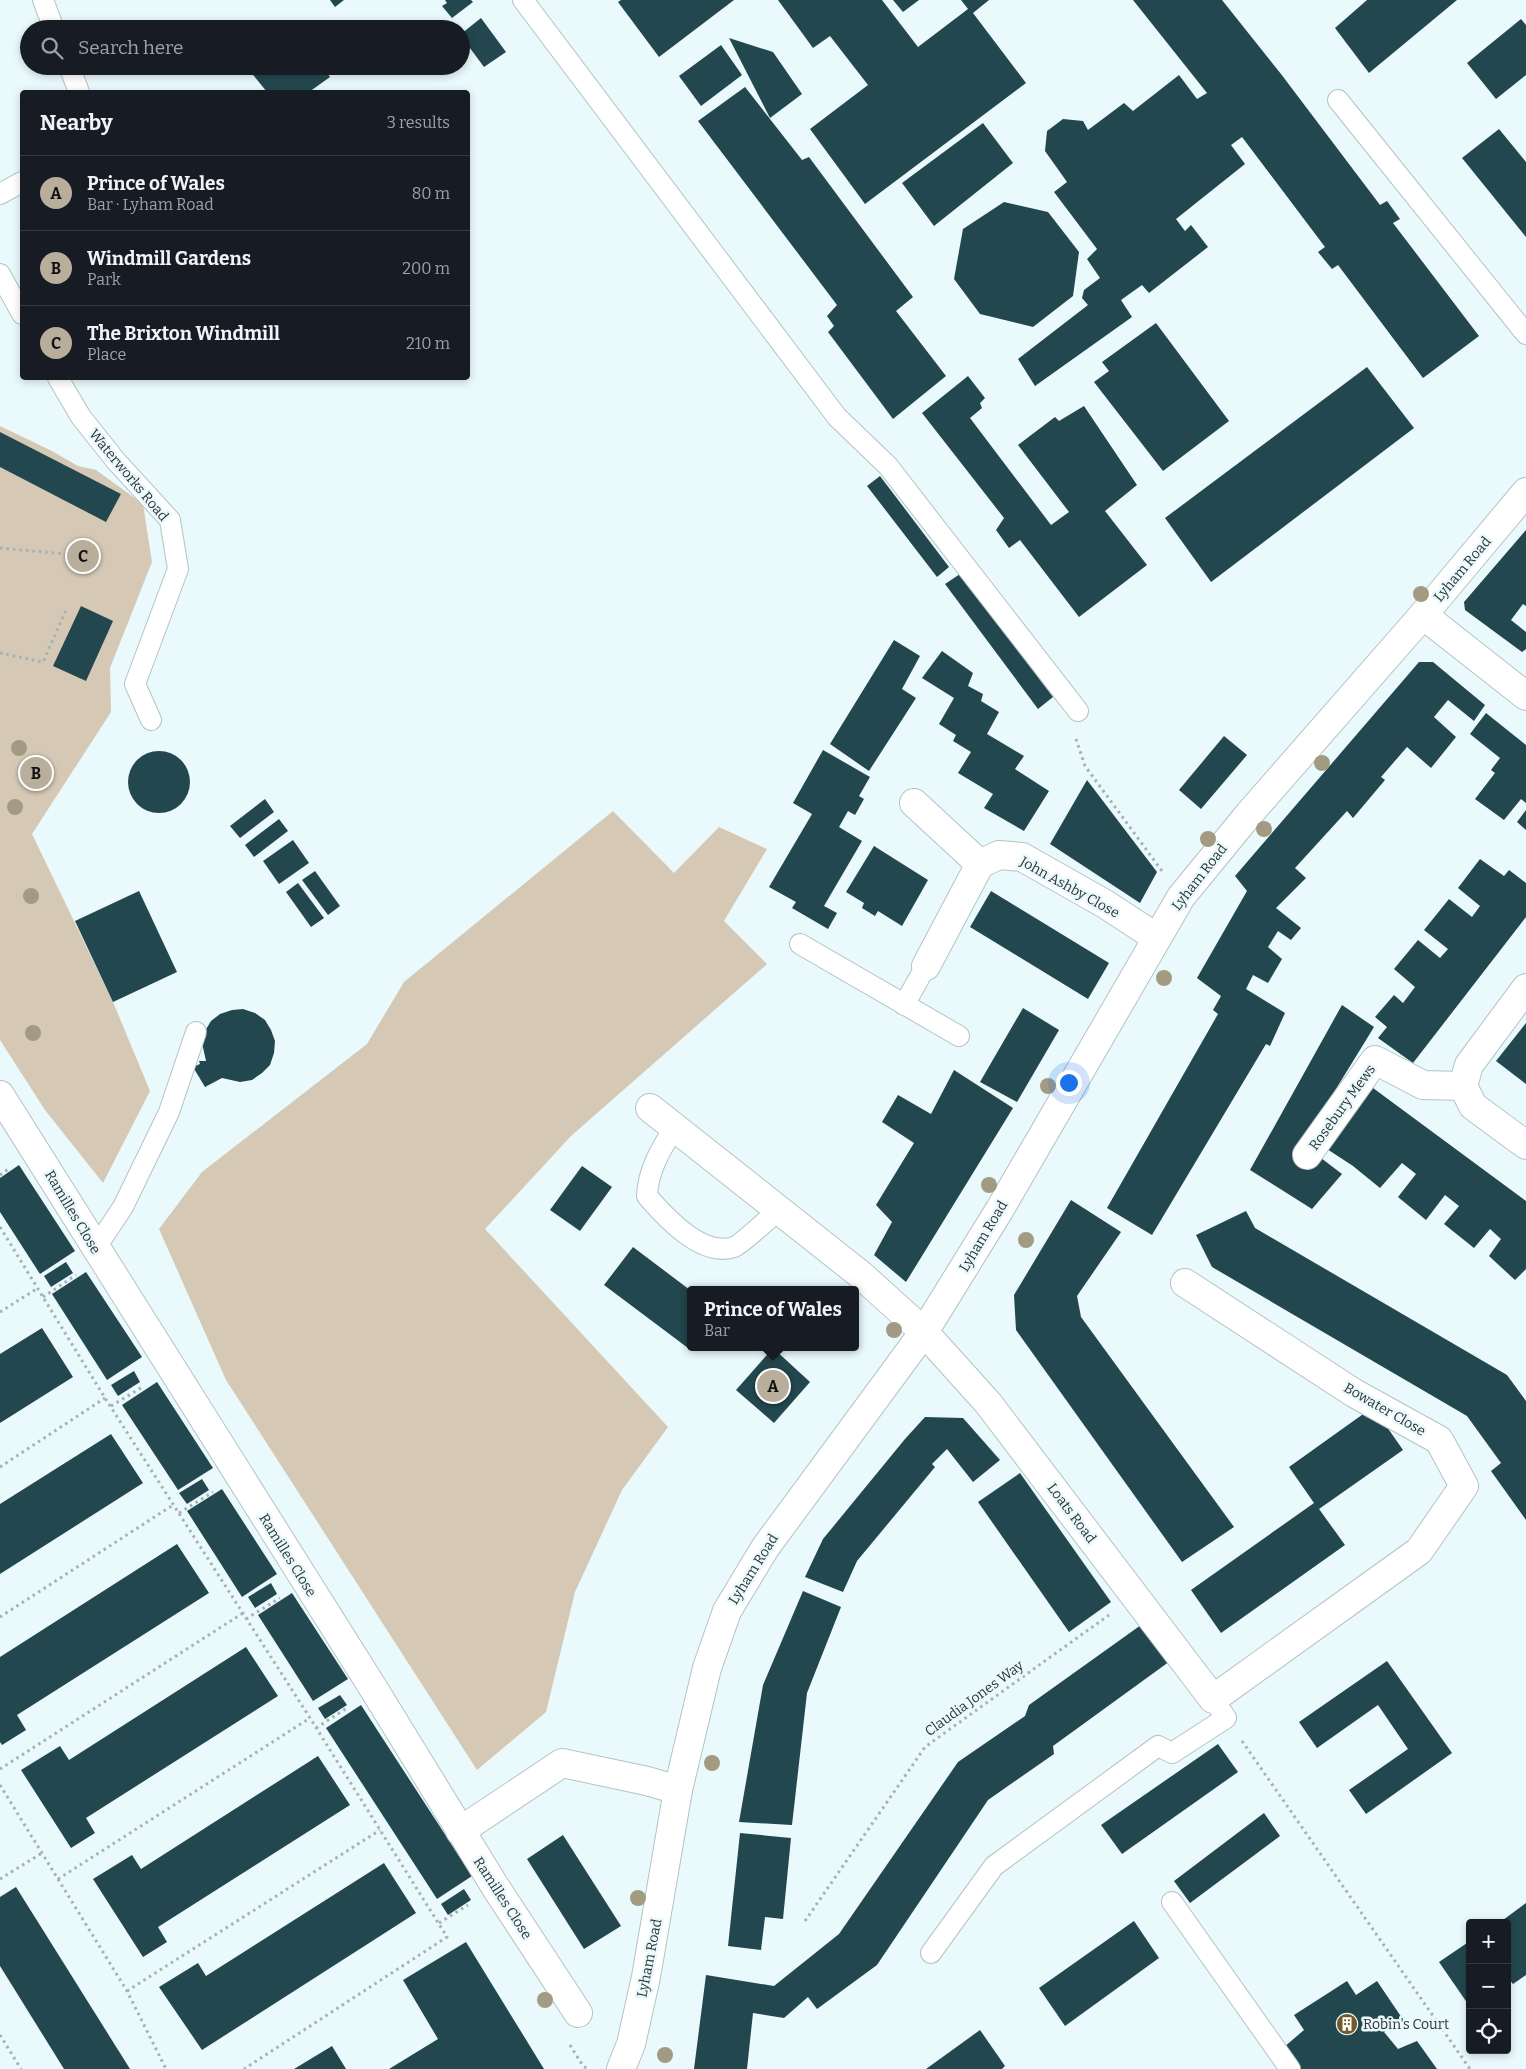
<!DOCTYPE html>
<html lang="en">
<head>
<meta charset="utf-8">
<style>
  body { margin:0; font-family:Bitter,serif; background:#20242c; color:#f1f3f6 }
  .controls { position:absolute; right:15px; bottom:15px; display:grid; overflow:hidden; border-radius:5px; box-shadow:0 2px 8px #0003 }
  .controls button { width:45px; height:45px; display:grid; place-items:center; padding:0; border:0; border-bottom:1px solid #363941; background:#171b24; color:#f1f3f6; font:25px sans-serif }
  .you { position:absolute; left:1068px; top:1082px; width:18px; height:18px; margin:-12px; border:4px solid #fff; border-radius:50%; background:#1a73e8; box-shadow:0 0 0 8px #1a73e833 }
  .badge { display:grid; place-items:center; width:32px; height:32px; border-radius:50%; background:#b8ae9b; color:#111; font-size:16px; font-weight:700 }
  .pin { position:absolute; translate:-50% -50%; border:2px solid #fff; box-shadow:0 1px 5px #0006 }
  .popup { position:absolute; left:687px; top:1286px; width:172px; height:65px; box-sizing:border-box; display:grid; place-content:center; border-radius:5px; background:#171b24; filter:drop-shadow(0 1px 4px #0005); font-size:16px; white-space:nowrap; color:#9ea1a6 }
  .popup b { font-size:19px; color:#f1f3f6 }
  .popup::after { content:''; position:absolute; left:50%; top:100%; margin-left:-10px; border:10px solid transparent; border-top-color:#171b24 }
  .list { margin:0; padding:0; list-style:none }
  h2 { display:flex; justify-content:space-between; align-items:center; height:65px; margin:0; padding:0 20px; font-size:21px }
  h2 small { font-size:16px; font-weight:400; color:#9ea1a6 }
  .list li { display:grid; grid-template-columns:32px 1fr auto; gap:15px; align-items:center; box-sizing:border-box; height:75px; padding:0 20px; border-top:1px solid #363941 }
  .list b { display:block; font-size:19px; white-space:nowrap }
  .list p { margin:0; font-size:16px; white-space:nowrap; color:#9ea1a6 }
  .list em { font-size:16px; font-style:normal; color:#9ea1a6 }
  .icon { flex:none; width:28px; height:28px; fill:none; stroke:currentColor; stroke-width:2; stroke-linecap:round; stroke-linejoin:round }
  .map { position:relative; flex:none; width:1526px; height:2069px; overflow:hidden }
  .search { position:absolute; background:#171b24; box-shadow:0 2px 8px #0003; left:20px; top:20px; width:450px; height:55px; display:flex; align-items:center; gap:12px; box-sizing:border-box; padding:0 18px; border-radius:28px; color:#9ea1a6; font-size:19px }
  .panel { position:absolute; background:#171b24; box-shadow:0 2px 8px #0003; left:20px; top:90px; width:450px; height:290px; border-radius:5px }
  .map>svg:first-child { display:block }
  .green { fill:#d5c9b5 }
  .building { fill:#23474e }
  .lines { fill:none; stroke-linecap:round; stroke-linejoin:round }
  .lane-casing { stroke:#b4c3c6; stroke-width:22 }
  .street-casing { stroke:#b4c3c6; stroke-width:30 }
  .path { stroke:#a5b1b3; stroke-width:3; stroke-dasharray:2.5 4; stroke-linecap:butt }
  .lane { stroke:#fff; stroke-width:20 }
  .street { stroke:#fff; stroke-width:28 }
  .tree { fill:#a29b82 }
  .labels { text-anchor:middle; stroke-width:5; stroke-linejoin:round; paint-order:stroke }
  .street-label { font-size:14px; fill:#2e3435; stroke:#e9f9fc }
  .poi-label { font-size:14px; fill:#2e3435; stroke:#e9f9fc; text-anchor:start }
</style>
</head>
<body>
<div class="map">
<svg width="1526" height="2069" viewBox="0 0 1526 2069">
  <rect width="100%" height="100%" fill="#e9f9fc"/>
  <!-- green -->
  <g class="green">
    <path d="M0 426 52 451 78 466 96 470 143 504 152 562 110 668 111 712 32 834 113 1002 150 1091 103 1183 45 1110 0 1040Z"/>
    <path d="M613 811 674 873 719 827 767 849 724 921 767 964 571 1136 485 1229 668 1427 622 1490 575 1592 546 1712 477 1770 226 1380 159 1229 202 1172 367 1044 404 982Z"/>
  </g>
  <!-- building -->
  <g class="building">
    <path d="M330 0H344L335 7Z"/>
    <path d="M445 0H471L473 2 452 18 442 6 447 3Z"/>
    <path d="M621 0H734L659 57 618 2Z"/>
    <path d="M778 0H882L918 47 968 9 961 0H989L973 13 1026 83 865 204 810 129 868 85 830 36 813 48Z"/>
    <path d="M893 0H919L903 12Z"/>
    <path d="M1133 0H1222L1281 74 1380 205 1387 201 1400 219 1393 223 1479 336 1423 378 1338 265 1332 269 1318 252 1325 247 1242 137 1231 145 1245 164 1176 219 1185 231 1191 225 1208 247 1149 293 1142 285 1121 300 1132 317 1035 386 1018 359 1088 305 1082 298 1084 290 1100 278 1087 259 1097 249 1054 192 1067 182 1045 151 1047 131 1063 119 1083 121 1088 130 1124 103 1133 111 1179 75 1197 99 1207 93Z"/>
    <path d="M1367 0H1457L1369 73 1335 28Z"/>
    <path d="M481 18 506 52 484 67 461 36V34Z"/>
    <path d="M1521 19 1526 25V75L1496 99 1467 63Z"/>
    <path d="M729 38 773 52 802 94 770 118Z"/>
    <path d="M721 45 742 75 701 106 679 76Z"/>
    <path d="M246 66H322L330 77 309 92H267Z"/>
    <path d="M745 87 802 160 809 157 913 297 896 311 946 376 893 419 828 332 834 326 827 316 837 305 698 121Z"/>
    <path d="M983 123 1013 163 934 226 902 183Z"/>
    <path d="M1499 129 1526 162V237L1462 158Z"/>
    <path d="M1004 202 1048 212 1079 252 1073 296 1033 327 980 314 954 279 963 229Z"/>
    <path d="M1156 323 1229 421 1163 471 1094 382 1109 371 1102 362Z"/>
    <path d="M1367 367 1414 428 1211 582 1165 518Z"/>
    <path d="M968 376 985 398 980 403 982 408 970 418 1051 525 1069 512 1018 445 1055 417 1059 421 1084 406 1137 485 1105 511 1147 565 1079 617 1020 540 1009 548 996 530 1004 518 922 413Z"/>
    <path d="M0 432 121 494 106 522 0 467Z"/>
    <path d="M880 476 949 567 937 577 867 486Z"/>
    <path d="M1526 530V606L1523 604 1511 620 1526 632V649L1522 652 1465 610 1464 602Z"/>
    <circle cx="83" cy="556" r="17"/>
    <path d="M960 574 1053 697 1038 709 945 584Z"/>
    <path d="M81 606 113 621 86 681 53 666Z"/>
    <path d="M894 640 920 656 902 689 916 698 869 771 830 744Z"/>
    <path d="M942 651 973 673 968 686 983 694 981 701 999 712 987 734 1024 756 1015 769 1049 791 1024 831 984 808 993 794 958 773 971 752 953 741 956 735 939 724 954 698 922 678Z"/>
    <path d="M1419 662H1433L1485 705 1474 721 1448 700 1434 717 1456 737 1431 768 1407 747 1381 777 1385 780 1353 818 1347 811 1295 868 1306 878 1276 908 1301 928 1291 940 1278 931 1268 947 1282 959 1268 983 1253 975 1246 989 1285 1013 1270 1046 1266 1044 1152 1235 1107 1208 1218 1014 1213 1010 1221 996 1197 978 1247 891 1235 876Z"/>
    <path d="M1486 713 1526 745V803L1521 799 1504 820 1475 799 1495 773 1491 770 1500 758 1470 734Z"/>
    <path d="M1224 736 1247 755 1201 809 1179 790Z"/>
    <path d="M823 750 870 777 859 796 864 799 855 815 848 811 839 827 862 841 824 906 837 913 828 929 792 908 796 902 769 887 812 814 793 803Z"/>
    <circle cx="159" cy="782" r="31"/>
    <path d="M1087 780 1157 872 1140 903 1050 844Z"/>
    <path d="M265 799 274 812 240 838 230 826Z"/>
    <path d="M1526 810V830L1517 822Z"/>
    <path d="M279 819 288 831 254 857 245 845Z"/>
    <path d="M293 840 309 863 279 884 263 861Z"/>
    <path d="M874 846 928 880 902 926 878 911 875 916 862 908 864 903 846 892Z"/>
    <path d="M1480 859 1504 876 1509 870 1526 883V917L1413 1063 1378 1038 1387 1027 1375 1017 1394 995 1403 1003 1415 987 1394 969 1418 940 1440 958 1448 949 1424 930 1449 899 1472 917 1480 906 1458 888Z"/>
    <path d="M315 871 340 906 328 915 302 880Z"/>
    <path d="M298 883 324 918 311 927 286 892Z"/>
    <path d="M139 891 177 972 113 1002 75 921Z"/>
    <path d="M991 891 1109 963 1088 999 970 927Z"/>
    <path d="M1342 1005 1374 1027 1293 1159 1309 1170 1321 1158 1342 1174 1312 1209 1250 1170Z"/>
    <path d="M1023 1008 1059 1030 1017 1102 980 1082Z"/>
    <path d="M243 1009 255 1013 265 1020 271 1030 275 1041 274 1053 270 1065 262 1073 252 1080 240 1082 222 1078 205 1087 193 1067 200 1064 199 1061H206L202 1043 205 1031 211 1021 220 1014 232 1010Z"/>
    <path d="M1526 1023V1084L1496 1061Z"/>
    <path d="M954 1070 1013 1108 906 1282 874 1255 892 1222 876 1205 914 1143 882 1122 898 1095 931 1114Z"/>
    <path d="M1373 1088 1526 1201V1269L1515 1280 1489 1256 1501 1239 1490 1229 1474 1248 1444 1224 1459 1206 1445 1195 1426 1220 1398 1197 1416 1174 1402 1163 1380 1188 1353 1166 1327 1149Z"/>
    <path d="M19 1165 75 1251 40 1274 0 1212V1178Z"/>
    <path d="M582 1166 612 1187 580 1231 550 1210Z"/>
    <path d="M1071 1200 1121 1232 1077 1296 1081 1317 1234 1527 1182 1562 1016 1330 1014 1295Z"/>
    <path d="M1246 1211 1255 1228 1507 1375 1526 1401V1520L1491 1471 1501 1463 1467 1416 1212 1267 1196 1235Z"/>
    <path d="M633 1247 690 1290V1347H694L692 1351 604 1285Z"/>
    <path d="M66 1262 73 1273 51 1287 44 1276Z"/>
    <path d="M86 1272 142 1357 107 1380 52 1294Z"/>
    <path d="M42 1328 73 1377 0 1423V1354Z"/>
    <path d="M773 1348 810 1382 774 1423 736 1390Z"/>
    <path d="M134 1371 140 1382 118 1396 111 1385Z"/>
    <path d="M157 1382 213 1468 178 1490 122 1405Z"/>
    <path d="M1373 1407 1403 1450 1319 1509 1345 1545 1221 1633 1191 1590 1314 1503 1289 1467Z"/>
    <path d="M925 1417 963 1418 1000 1460 973 1482 947 1449 932 1464 935 1467 857 1561 843 1592 805 1577 823 1539 905 1439Z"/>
    <path d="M111 1434 143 1483 0 1574V1504Z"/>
    <path d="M1020 1473 1111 1602 1069 1632 978 1502Z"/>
    <path d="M202 1479 209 1490 187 1504 179 1493Z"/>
    <path d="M222 1489 277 1574 242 1597 187 1511Z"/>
    <path d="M177 1544 209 1593 17 1715 26 1730 2 1745 0 1742V1657Z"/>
    <path d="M271 1583 277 1594 255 1608 248 1597Z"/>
    <path d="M803 1591 841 1607 807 1693 792 1825 739 1822 763 1685Z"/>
    <path d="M292 1593 348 1679 313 1701 258 1615Z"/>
    <path d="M1148 1620 1177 1656 1053 1746 1054 1754 988 1800 877 1965 817 2009 808 1997 784 2018 753 2013 747 2069H694L706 1975 774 1986 839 1934 958 1762 1025 1716 1029 1705Z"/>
    <path d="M246 1647 278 1696 86 1818 95 1833 71 1848 21 1770 60 1746 69 1760Z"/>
    <path d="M1387 1661 1452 1753 1366 1814 1349 1790 1408 1749 1378 1705 1317 1748 1299 1722Z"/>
    <path d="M340 1695 347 1705 325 1719 318 1708Z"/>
    <path d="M361 1705 472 1876 437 1899 326 1728Z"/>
    <path d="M1218 1744 1238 1772 1122 1854 1101 1825Z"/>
    <path d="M318 1756 350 1805 158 1927 167 1942 143 1957 93 1879 132 1855 141 1869Z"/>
    <path d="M1264 1813 1280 1836 1190 1903 1174 1881Z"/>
    <path d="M740 1833 791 1838 783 1919 765 1917 761 1950 728 1946Z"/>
    <path d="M563 1835 621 1926 584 1949 527 1859Z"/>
    <path d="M384 1863 416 1913 202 2050 159 1987 198 1963 206 1976Z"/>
    <path d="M16 1887 130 2069H64L0 1966V1897Z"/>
    <path d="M464 1889 471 1900 448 1915 441 1904Z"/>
    <path d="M1526 1903V1975L1513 1984 1507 1977V1923H1499Z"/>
    <path d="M1134 1921 1159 1958 1065 2026 1039 1988Z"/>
    <path d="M466 1942 544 2069H389L438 2039 403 1980Z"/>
    <path d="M1467 1943 1470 1947V2007L1439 1962Z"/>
    <path d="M1347 1981 1356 1995 1377 1981 1402 2018 1384 2032 1398 2049 1417 2041 1437 2069H1298L1283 2048 1304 2030 1294 2015Z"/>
    <path d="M980 2030 1005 2066 1002 2069H926Z"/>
    <path d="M332 2046 346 2069H294Z"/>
  </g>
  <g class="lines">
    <!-- lane casing -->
    <g class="lane-casing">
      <g id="lane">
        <path d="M43 0 54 29"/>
        <path d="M523 0 837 417 888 466 1078 711"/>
        <path d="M69 66 79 92"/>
        <path d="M1338 100 1526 334"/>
        <path d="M0 194 22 182"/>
        <path d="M0 274 22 314"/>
        <path d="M58 378 81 417 116 461 170 520 178 569 135 684 151 720"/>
        <path d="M800 944 959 1036"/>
        <path d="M904 1005 926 966"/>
        <path d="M674 1128C661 1149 648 1170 647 1196 665 1217 702 1258 734 1247 742 1244 770 1217 779 1210"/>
        <path d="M95 1249 123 1207 169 1112 196 1032"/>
        <path d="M1172 1902 1290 2069"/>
        <path d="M931 1953 994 1866 1158 1746 1172 1753 1226 1718 1213 1699"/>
      </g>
    </g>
    <!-- street casing -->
    <g class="street-casing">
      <g id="street">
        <path d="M1423 615 1526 696"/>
        <path d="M914 803 980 864"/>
        <path d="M926 966 980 864 999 855 1022 857 1105 904 1157 938"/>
        <path d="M1526 988 1469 1065 1463 1086 1473 1106 1526 1145"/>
        <path d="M0 1095 375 1691 496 1888 578 2013"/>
        <path d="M650 1108 861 1275 924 1332 988 1403 1213 1699 1419 1551 1464 1486 1439 1440 1354 1393 1185 1283"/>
        <path d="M1307 1155 1375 1060 1423 1085 1463 1086"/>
        <path d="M460 1831 562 1763 647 1781 678 1790"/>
        <path d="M621 2069 631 2044 646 1977 678 1790 707 1668 727 1611 765 1548 924 1332 1000 1209 1181 897 1249 814 1423 615 1526 492"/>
      </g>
    </g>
    <!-- path -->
    <g class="path">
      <path d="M0 548 66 554"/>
      <path d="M0 653 43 662 67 608"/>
      <path d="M1076 739 1085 766 1162 871"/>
      <path d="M0 1175 10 1168"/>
      <path d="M0 1227 105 1398 310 1718 447 1937 244 2069"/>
      <path d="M43 1297 76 1275"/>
      <path d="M0 1312 38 1288"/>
      <path d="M111 1406 144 1386"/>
      <path d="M0 1467 105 1398"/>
      <path d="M179 1513 213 1492"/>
      <path d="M0 1617 173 1505"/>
      <path d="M246 1619 280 1598"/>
      <path d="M316 1728 347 1708"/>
      <path d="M1242 1741 1470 2069"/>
      <path d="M0 1769 243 1613"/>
      <path d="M0 1785 127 1991 166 2069"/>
      <path d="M0 1879 42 1853"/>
      <path d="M58 1879 310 1718"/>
      <path d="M805 1921 925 1747 1109 1615"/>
      <path d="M439 1923 468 1905"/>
      <path d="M127 1991 380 1830"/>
      <path d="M0 2035 21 2069"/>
      <path d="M570 2045 583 2066 588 2069"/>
    </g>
    <!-- lane -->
    <use href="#lane" class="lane"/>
    <!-- street -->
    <use href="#street" class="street"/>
  </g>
  <!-- trees -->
  <g class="tree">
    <circle cx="1421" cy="594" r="8"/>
    <circle cx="19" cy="748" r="8"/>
    <circle cx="1322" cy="763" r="8"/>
    <circle cx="15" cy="807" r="8"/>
    <circle cx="1264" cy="829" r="8"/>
    <circle cx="1208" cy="839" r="8"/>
    <circle cx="31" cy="896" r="8"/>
    <circle cx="1164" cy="978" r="8"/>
    <circle cx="33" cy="1033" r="8"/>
    <circle cx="1048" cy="1086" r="8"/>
    <circle cx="989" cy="1185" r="8"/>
    <circle cx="1026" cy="1240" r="8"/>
    <circle cx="894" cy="1330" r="8"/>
    <circle cx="712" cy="1763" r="8"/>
    <circle cx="638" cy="1898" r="8"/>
    <circle cx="545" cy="2000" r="8"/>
    <circle cx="665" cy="2055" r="8"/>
  </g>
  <!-- icons -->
  <defs>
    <g id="building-disc" transform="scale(1.125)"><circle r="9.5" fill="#725a2b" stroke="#e9f9fc"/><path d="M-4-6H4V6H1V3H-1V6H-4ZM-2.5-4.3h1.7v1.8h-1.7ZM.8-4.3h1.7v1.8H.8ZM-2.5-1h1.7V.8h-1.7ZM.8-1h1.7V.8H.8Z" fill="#fff"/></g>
  </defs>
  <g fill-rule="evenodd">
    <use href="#building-disc" x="1347" y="2024"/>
  </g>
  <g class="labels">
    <!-- street labels -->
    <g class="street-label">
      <text transform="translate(129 475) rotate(50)" y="5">Waterworks Road</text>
      <text transform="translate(1462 569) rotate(-50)" y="5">Lyham Road</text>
      <text transform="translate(1199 877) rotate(-52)" y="5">Lyham Road</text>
      <text transform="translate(1070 887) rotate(29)" y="5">John Ashby Close</text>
      <text transform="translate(1342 1107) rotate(-54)" y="5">Rosebury Mews</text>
      <text transform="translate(73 1212) rotate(59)" y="5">Ramilles Close</text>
      <text transform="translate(983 1236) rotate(-59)" y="5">Lyham Road</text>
      <text transform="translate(1385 1409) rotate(30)" y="5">Bowater Close</text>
      <text transform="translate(1072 1513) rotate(53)" y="5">Loats Road</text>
      <text transform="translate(288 1555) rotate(58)" y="5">Ramilles Close</text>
      <text transform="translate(753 1569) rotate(-58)" y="5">Lyham Road</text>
      <text transform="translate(974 1698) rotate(-36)" y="5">Claudia Jones Way</text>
      <text transform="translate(503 1898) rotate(57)" y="5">Ramilles Close</text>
      <text transform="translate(649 1958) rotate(-79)" y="5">Lyham Road</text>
    </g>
    <!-- poi labels -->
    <g class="poi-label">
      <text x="1363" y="2029">Robin's Court</text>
    </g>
  </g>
</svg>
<div class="controls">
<button>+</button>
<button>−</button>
<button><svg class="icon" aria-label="locate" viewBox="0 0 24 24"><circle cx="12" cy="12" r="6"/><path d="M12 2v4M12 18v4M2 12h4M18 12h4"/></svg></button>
</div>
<div class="you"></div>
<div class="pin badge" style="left:773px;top:1386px">A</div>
<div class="popup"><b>Prince of Wales</b>Bar</div>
<div class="pin badge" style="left:36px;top:773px">B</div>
<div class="pin badge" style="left:83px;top:556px">C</div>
<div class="search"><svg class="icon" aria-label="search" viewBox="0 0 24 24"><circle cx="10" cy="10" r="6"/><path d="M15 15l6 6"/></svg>Search here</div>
<section class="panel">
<h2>Nearby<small>3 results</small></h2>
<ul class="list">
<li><span class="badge">A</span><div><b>Prince of Wales</b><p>Bar · Lyham Road</p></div><em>80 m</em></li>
<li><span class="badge">B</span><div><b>Windmill Gardens</b><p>Park</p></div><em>200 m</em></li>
<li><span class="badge">C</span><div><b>The Brixton Windmill</b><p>Place</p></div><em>210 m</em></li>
</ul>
</section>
</div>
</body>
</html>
